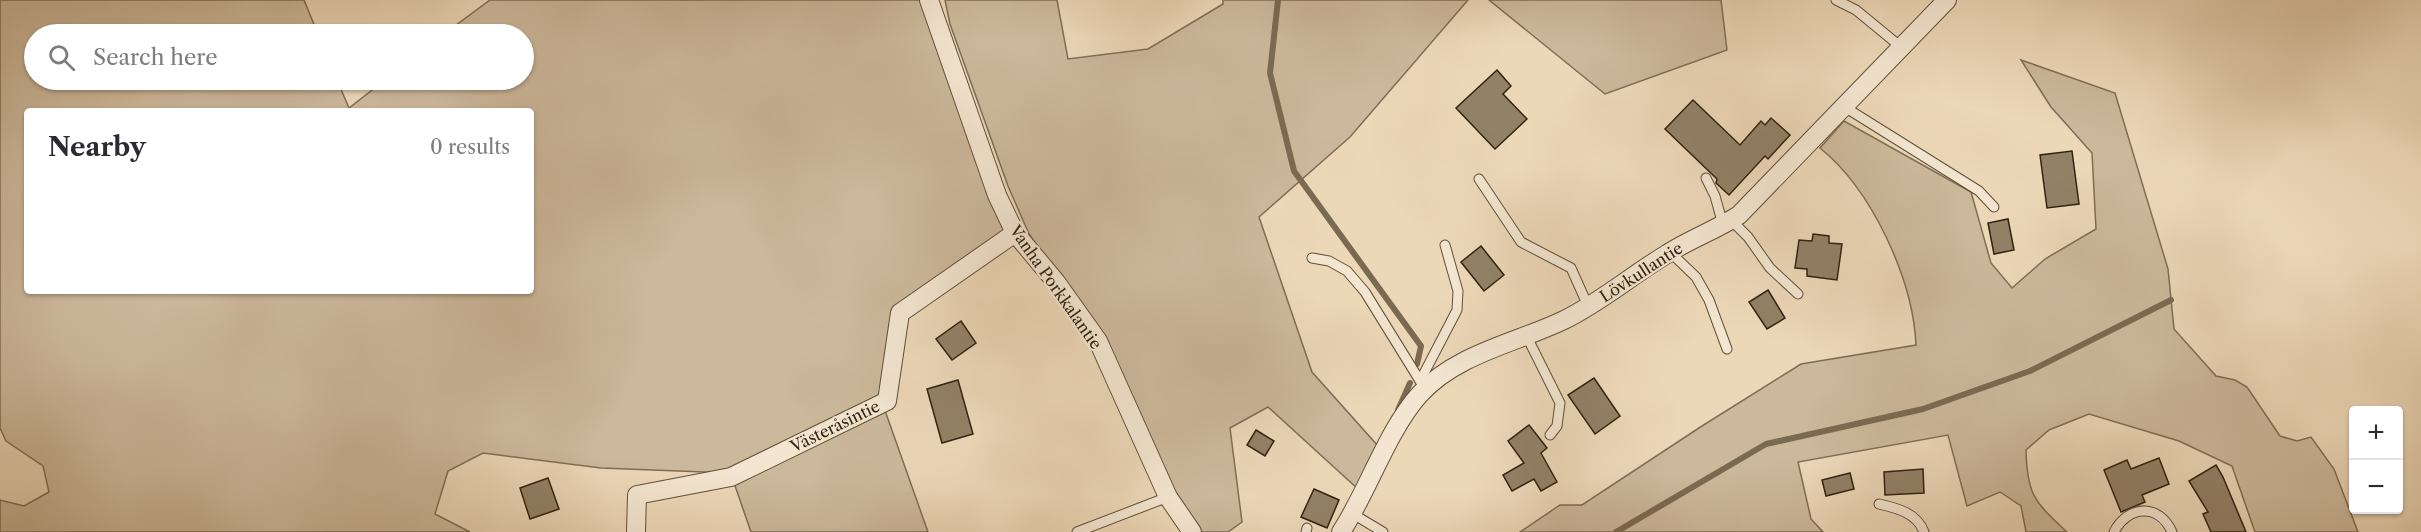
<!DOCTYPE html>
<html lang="en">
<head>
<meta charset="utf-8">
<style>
  body { margin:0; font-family:"Libre Caslon Text",serif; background:#f2f2f3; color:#2b2b33 }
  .controls { position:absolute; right:18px; bottom:18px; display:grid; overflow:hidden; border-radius:6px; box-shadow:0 2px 4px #0004 }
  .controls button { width:54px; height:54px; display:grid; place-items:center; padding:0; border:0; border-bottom:2px solid #e1e1e2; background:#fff; color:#2b2b33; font:30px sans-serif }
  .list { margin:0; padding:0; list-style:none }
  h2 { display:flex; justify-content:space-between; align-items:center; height:78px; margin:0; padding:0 24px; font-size:26px }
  h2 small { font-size:20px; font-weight:400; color:#7c7c81 }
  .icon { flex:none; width:33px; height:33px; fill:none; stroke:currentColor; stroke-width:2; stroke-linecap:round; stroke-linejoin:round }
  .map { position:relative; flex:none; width:2421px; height:532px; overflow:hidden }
  .search { position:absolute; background:#fff; box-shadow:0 2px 4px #0004; left:24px; top:24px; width:510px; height:66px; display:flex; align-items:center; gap:15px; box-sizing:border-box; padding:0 21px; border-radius:33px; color:#7c7c81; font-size:22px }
  .panel { position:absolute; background:#fff; box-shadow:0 2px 4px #0004; left:24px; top:108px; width:510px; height:186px; border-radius:6px }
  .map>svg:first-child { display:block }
  .green { fill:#ccb89b; stroke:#7e6e56; stroke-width:1.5; fill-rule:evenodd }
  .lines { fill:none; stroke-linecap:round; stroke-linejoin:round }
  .stream { stroke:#7b6a52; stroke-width:6 }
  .building { fill:#928167; stroke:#312310; stroke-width:1.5 }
  .service-casing { stroke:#60503a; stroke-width:11 }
  .minor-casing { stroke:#60503a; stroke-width:20 }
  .service { stroke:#f3e5d0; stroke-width:9 }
  .minor { stroke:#f3e5d0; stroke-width:18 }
  .labels { text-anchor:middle; stroke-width:4.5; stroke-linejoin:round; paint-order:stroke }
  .street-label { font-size:16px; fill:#312310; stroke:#f3e5d0 }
</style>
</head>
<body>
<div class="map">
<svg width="2421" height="532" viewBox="0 0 2421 532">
  <rect width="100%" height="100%" fill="#ecd7b7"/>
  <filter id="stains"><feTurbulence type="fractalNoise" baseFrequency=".00333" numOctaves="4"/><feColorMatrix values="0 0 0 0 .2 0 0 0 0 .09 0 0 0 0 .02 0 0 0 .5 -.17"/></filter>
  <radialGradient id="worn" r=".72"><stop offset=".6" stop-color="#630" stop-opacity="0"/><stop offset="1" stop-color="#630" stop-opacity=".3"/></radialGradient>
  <!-- green -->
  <g class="green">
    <path d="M0 0H304L318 34H34V80H337L349 108 385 80H524V34H444L490 0H922L1006 232 895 309 881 398 730 473 601 468 483 453 448 471 435 514 470 532H0V500L24 506 49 492 43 466 6 441 0 428ZM27 111H531V291H27Z"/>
    <path d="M945 0H1057L1068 59 1148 49 1223 4V0H1468L1350 137 1259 217 1312 372 1378 446 1358 489 1268 407 1230 428 1242 522 1228 532H1199L1166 478 1102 338 1029 234 1008 186 950 24Z"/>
    <path d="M1489 0H1721L1727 50 1605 94Z"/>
    <path d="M2021 60 2115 93 2168 269 2174 329 2216 376 2235 380 2247 387 2280 436 2297 441 2311 437 2334 469 2358 532H2255L2232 466 2179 441 2089 414 2049 430 2026 450C2027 496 2035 502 2067 532H2026L2021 506 2000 492 1967 506 1948 435 1798 462 1811 519 1823 532H1520L1560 505H1582L1702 426 1801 364 1916 345C1913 279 1872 190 1820 148L1844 121 1971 192 1991 263 2012 288 2045 259 2096 229 2092 153 2051 107Z"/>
    <path d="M883 405 928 532H751L733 480Z"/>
  </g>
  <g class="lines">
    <!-- stream -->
    <g class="stream">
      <path d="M1278 0 1270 73 1294 171 1421 346 1417 364"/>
      <path d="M1398 410 1410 383"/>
      <path d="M1616 532 1766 444 1923 409 2030 371 2171 300"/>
    </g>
  </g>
  <!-- building -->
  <g class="building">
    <path d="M1497 70 1511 86 1503 94 1527 119 1495 149 1456 108Z"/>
    <path d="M1693 100 1740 145 1761 121 1765 125 1771 118 1790 135 1768 159 1765 156 1729 195 1716 183 1717 179 1665 129Z"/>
    <path d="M2072 151 2079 204 2047 208 2040 155Z"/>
    <path d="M2008 219 2014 250 1994 254 1988 223Z"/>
    <path d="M1813 234 1829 236V243L1842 244 1837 280 1807 276V269L1795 268 1799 240 1812 241Z"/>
    <path d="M1481 246 1504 275 1484 291 1461 262Z"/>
    <path d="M1768 290 1785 318 1767 329 1749 302Z"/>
    <path d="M961 321 976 343 952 360 936 339Z"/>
    <path d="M1594 378 1620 416 1595 434 1568 395Z"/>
    <path d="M958 380 973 434 942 443 927 389Z"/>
    <path d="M1529 425 1547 448 1541 453 1557 482 1541 491 1534 479 1512 491 1503 475 1524 463 1508 441Z"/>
    <path d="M1256 430 1274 441 1265 456 1247 445Z"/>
    <path d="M2159 458 2169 484 2142 495 2145 502 2121 512 2104 470 2127 460 2131 469Z"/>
    <path d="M2216 465 2223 477 2246 532H2211L2203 514 2208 512 2189 481Z"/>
    <path d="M1923 469 1924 493 1885 495 1884 472Z"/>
    <path d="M1850 473 1854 489 1826 496 1822 480Z"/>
    <path d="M548 478 559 509 530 519 520 488Z"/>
    <path d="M1314 489 1339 500 1327 528 1301 517Z"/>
  </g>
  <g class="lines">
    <!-- service casing -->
    <g class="service-casing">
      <g id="service">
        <path d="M1836 0 1856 10 1901 47"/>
        <path d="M1843 106 1979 191 1994 207"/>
        <path d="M1706 178 1715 196 1723 225"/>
        <path d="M1479 179 1521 242 1571 268 1588 306"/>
        <path d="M1731 220 1748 237 1770 268 1798 294"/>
        <path d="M1670 252 1696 277 1709 300 1727 349"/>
        <path d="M1312 258 1329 261 1347 271 1365 292 1425 389"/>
        <path d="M1527 337 1560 403 1557 426 1550 435"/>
        <path d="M1420 381 1457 310 1458 291 1445 245"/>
        <path d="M1879 504C1897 508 1917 513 1924 532"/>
        <path d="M1353 514 1383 532"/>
        <path d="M1077 532 1168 497"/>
        <path d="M1306 532 1307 528"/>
        <path d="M2114 532C2128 505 2159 503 2172 532"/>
      </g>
    </g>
    <!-- minor casing -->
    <g class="minor-casing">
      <g id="minor">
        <path d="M929 0 997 195 1015 233 1056 282 1098 341 1168 497 1192 532"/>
        <path d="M636 532 637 495 731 477 887 401 900 313 1015 233"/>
        <path d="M1341 532C1368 491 1388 429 1420 394 1456 354 1516 343 1564 320 1601 302 1632 275 1667 254 1690 239 1716 230 1739 215L1947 0"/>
      </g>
    </g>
    <!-- service -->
    <use href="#service" class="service"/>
    <!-- minor -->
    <use href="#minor" class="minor"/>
  </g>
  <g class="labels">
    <!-- street labels -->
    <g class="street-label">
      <text transform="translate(1641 272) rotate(-33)" y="6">Lövkullantie</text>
      <text transform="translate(1056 287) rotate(55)" y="6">Vanha Porkkalantie</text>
      <text transform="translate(835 426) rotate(-26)" y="6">Västeråsintie</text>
    </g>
  </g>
  <rect width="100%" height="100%" filter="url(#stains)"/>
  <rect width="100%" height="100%" fill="url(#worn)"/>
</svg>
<div class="controls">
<button>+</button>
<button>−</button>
</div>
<div class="search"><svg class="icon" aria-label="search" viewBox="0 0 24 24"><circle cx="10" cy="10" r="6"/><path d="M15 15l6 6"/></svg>Search here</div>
<section class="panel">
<h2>Nearby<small>0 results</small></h2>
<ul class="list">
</ul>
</section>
</div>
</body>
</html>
